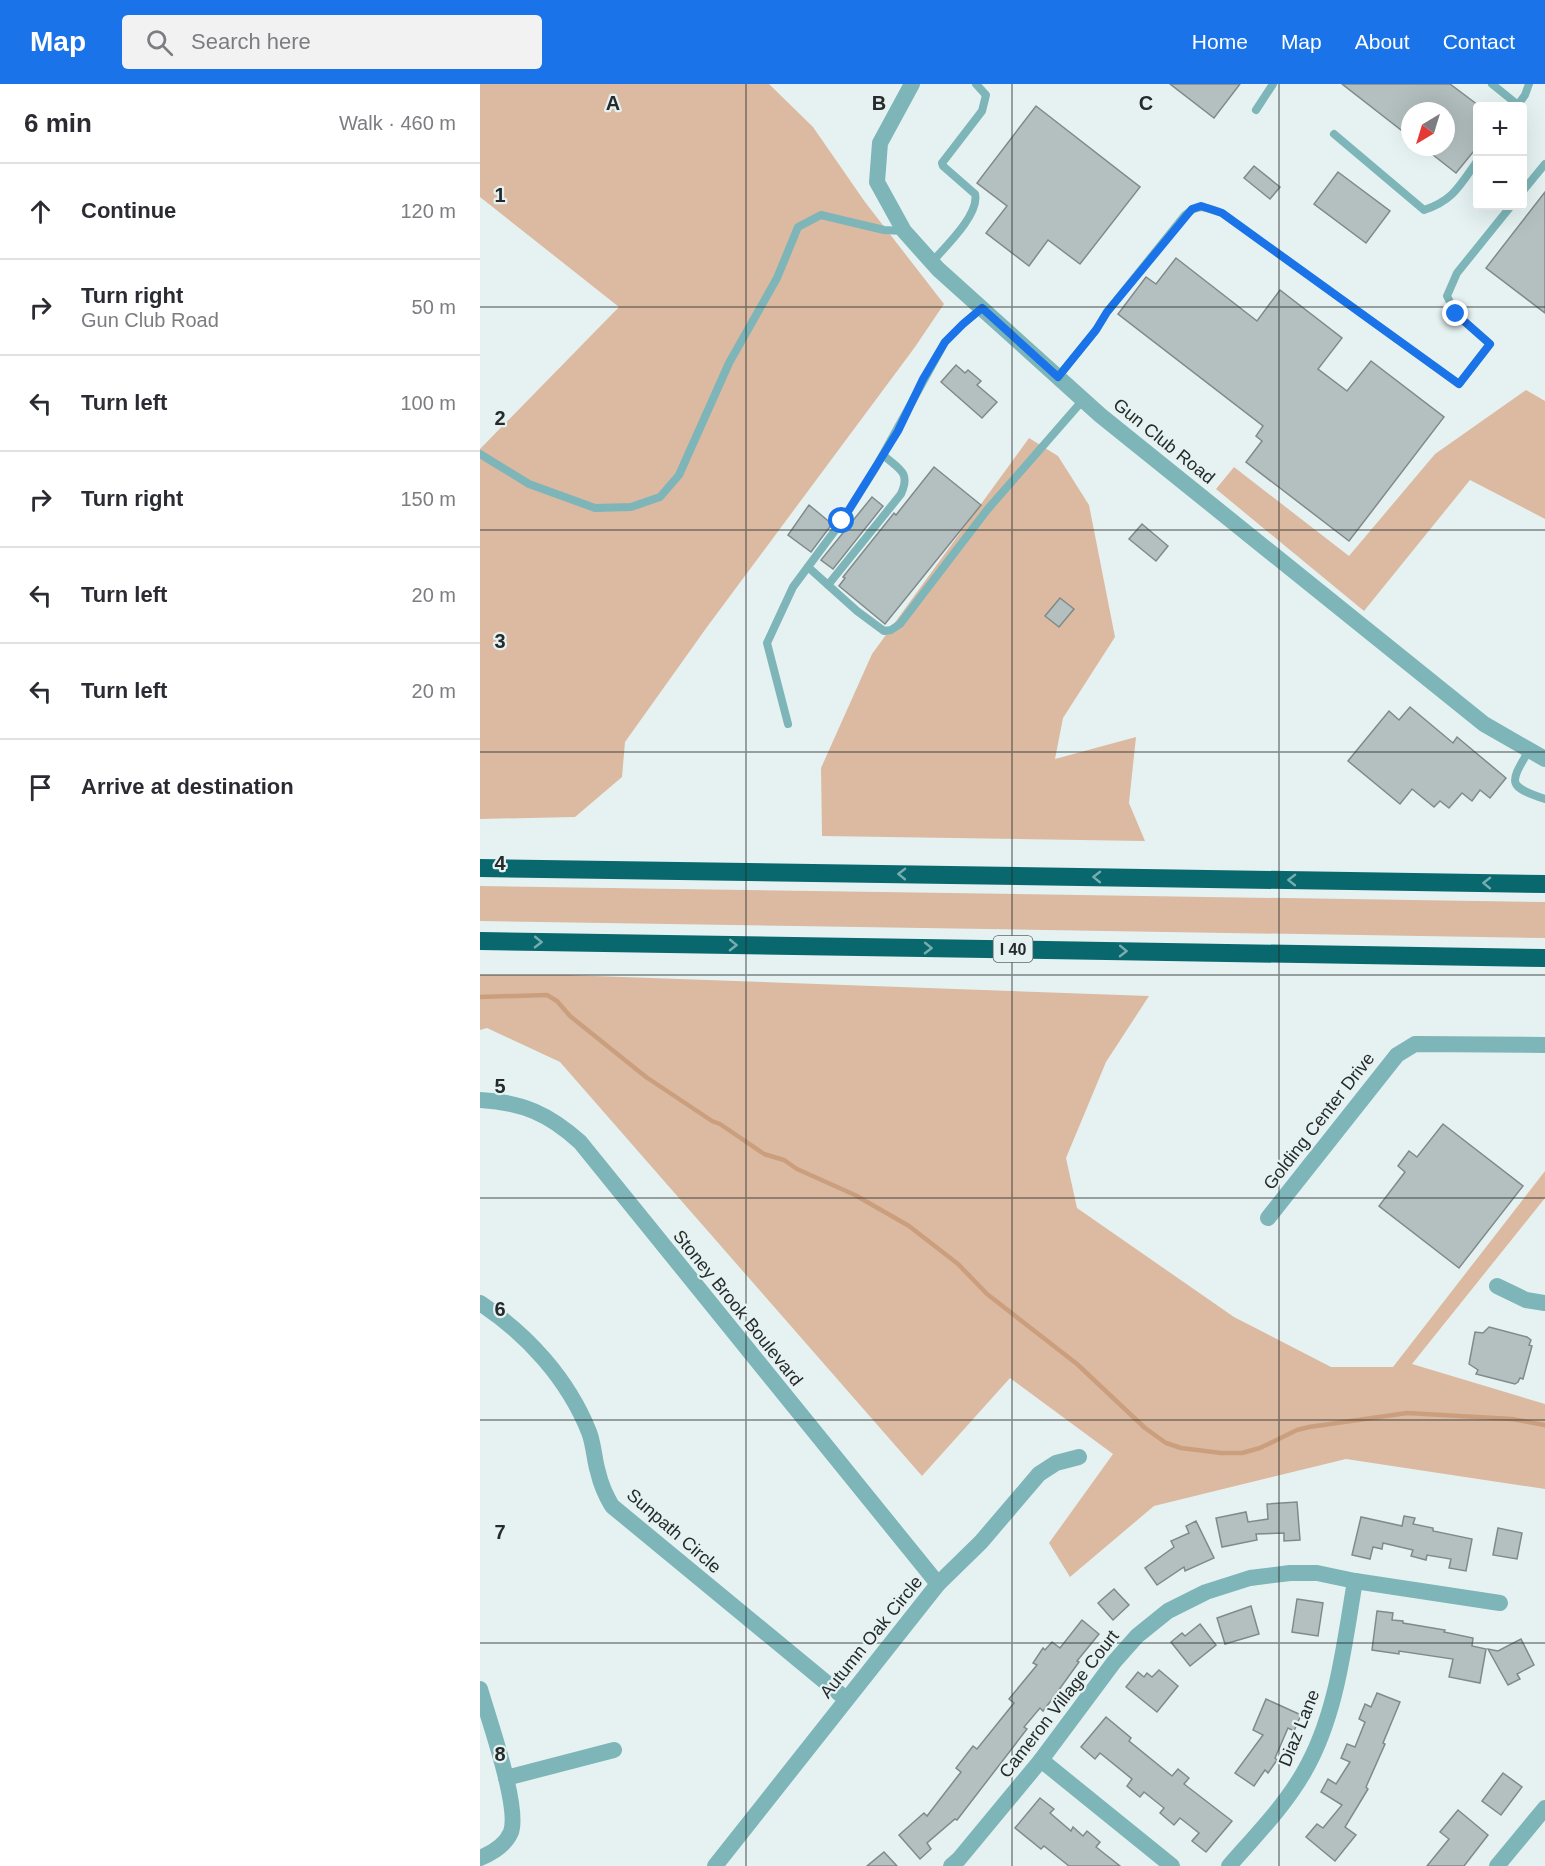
<!DOCTYPE html>
<html lang="en">
<head>
<meta charset="utf-8">
<style>
  body { margin:0; font-family:Arial,sans-serif; background:#f2f2f3; color:#2b2b33 }
  .controls { position:absolute; right:18px; top:18px; display:grid; overflow:hidden; border-radius:6px; box-shadow:0 6px 24px #0002 }
  .controls button { width:54px; height:54px; display:grid; place-items:center; padding:0; border:0; border-bottom:2px solid #e1e1e2; background:#fff; color:#2b2b33; font:30px sans-serif }
  .compass { position:absolute; left:921px; top:18px; width:54px; height:54px; border-radius:50%; background:#fff; box-shadow:0 6px 24px #0002; rotate:218deg }
  .stop { position:absolute; width:18px; height:18px; margin:-14px; border:4px solid #1a73e8; border-radius:50%; background:#fff }
  .stop.end { background:#1a73e8; border-color:#fff; box-shadow:0 2px 6px #0008 }
  .list { margin:0; padding:0; list-style:none }
  h2 { display:flex; justify-content:space-between; align-items:center; height:78px; margin:0; padding:0 24px; font-size:26px }
  h2 small { font-size:20px; font-weight:400; color:#7c7c81 }
  .list li { display:grid; grid-template-columns:39px 1fr auto; gap:18px; align-items:center; box-sizing:border-box; height:96px; padding:0 24px; border-top:2px solid #e1e1e2 }
  .list b { display:block; font-size:22px; white-space:nowrap }
  .list p { margin:0; font-size:20px; white-space:nowrap; color:#7c7c81 }
  .list em { font-size:20px; font-style:normal; color:#7c7c81 }
  .icon { flex:none; width:33px; height:33px; fill:none; stroke:currentColor; stroke-width:2; stroke-linecap:round; stroke-linejoin:round }
  .map { position:relative; flex:none; width:1065px; height:1782px; overflow:hidden }
  header { display:flex; align-items:center; gap:36px; box-sizing:border-box; height:84px; padding:0 30px; background:#1a73e8; color:#fff }
  header strong { font-size:28px }
  nav { display:flex; gap:33px; margin-inline-start:auto; font-size:21px }
  .search { width:420px; height:54px; background:#f2f2f3; display:flex; align-items:center; gap:15px; box-sizing:border-box; padding:0 21px; border-radius:6px; color:#7c7c81; font-size:22px }
  main { display:flex }
  aside { flex:1; background:#fff }
  .map>svg:first-child { display:block }
  .green { fill:#dbbaa1 }
  .lines { fill:none; stroke-linecap:round; stroke-linejoin:round }
  .stream { stroke:#cb9f7e; stroke-width:4.5 }
  .building { fill:#b4c0c0; stroke:#808a8b; stroke-width:1.5 }
  .service { stroke:#7db5b8; stroke-width:8 }
  .minor { stroke:#7db5b8; stroke-width:16 }
  .motorway { stroke:#09686d; stroke-width:18 }
  .oneway { stroke:#78adb0 }
  .route { stroke:#1a73e8; stroke-width:8 }
  .grid { fill:none; stroke:#252a2a; stroke-width:1.5; stroke-opacity:0.55 }
  .labels { text-anchor:middle; stroke-width:4.5; stroke-linejoin:round; paint-order:stroke }
  .shield { fill:#e6f2f2; stroke:#5f6666; stroke-width:1.5 }
  .shield-label { font-size:16px; font-weight:bold; fill:#252a2a }
  .street-label { font-size:18px; fill:#252a2a; stroke:#e6f2f2 }
  .grid-label { font-size:20px; text-anchor:middle; font-weight:bold; fill:#252a2a; stroke:#e6f2f2; stroke-width:4.5; stroke-linejoin:round; paint-order:stroke }
</style>
</head>
<body>
<header>
<strong>Map</strong>
<div class="search"><svg class="icon" aria-label="search" viewBox="0 0 24 24"><circle cx="10" cy="10" r="6"/><path d="M15 15l6 6"/></svg>Search here</div>
<nav><a>Home</a><a>Map</a><a>About</a><a>Contact</a></nav>
</header>
<main>
<aside>
<h2>6 min<small>Walk · 460 m</small></h2>
<ul class="list">
<li><svg class="icon" aria-label="ahead" viewBox="0 0 24 24"><path d="M12 20V5M6 11l6-6 6 6"/></svg><div><b>Continue</b></div><em>120 m</em></li>
<li><svg class="icon" aria-label="right" viewBox="0 0 24 24"><path d="M7 20v-9h11M14 6l5 5-5 5"/></svg><div><b>Turn right</b><p>Gun Club Road</p></div><em>50 m</em></li>
<li><svg class="icon" aria-label="left" viewBox="0 0 24 24"><path d="M17 20v-9H6M10 6l-5 5 5 5"/></svg><div><b>Turn left</b></div><em>100 m</em></li>
<li><svg class="icon" aria-label="right" viewBox="0 0 24 24"><path d="M7 20v-9h11M14 6l5 5-5 5"/></svg><div><b>Turn right</b></div><em>150 m</em></li>
<li><svg class="icon" aria-label="left" viewBox="0 0 24 24"><path d="M17 20v-9H6M10 6l-5 5 5 5"/></svg><div><b>Turn left</b></div><em>20 m</em></li>
<li><svg class="icon" aria-label="left" viewBox="0 0 24 24"><path d="M17 20v-9H6M10 6l-5 5 5 5"/></svg><div><b>Turn left</b></div><em>20 m</em></li>
<li><svg class="icon" aria-label="arrive" viewBox="0 0 24 24"><path d="M6 21V4h12l-3 4 3 4H6"/></svg><div><b>Arrive at destination</b></div></li>
</ul>
</aside>
<div class="map">
<svg width="1065" height="1782" viewBox="0 0 1065 1782">
  <rect width="100%" height="100%" fill="#e6f2f2"/>
  <!-- green -->
  <g class="green">
    <path d="M0 0H289L333 43 385 118 464 220 435 263 227 543 145 658 142 693 95 733 0 735V365L139 223 0 113Z"/>
    <path d="M1046 306 1065 317V435L990 396 884 527 736 405 754 383 869 472 955 370Z"/>
    <path d="M549 354 578 372 609 421 635 553 583 634 575 675 656 653 649 719 665 757 342 752 341 684 392 570Z"/>
    <path d="M0 802 1065 818V854L0 837Z"/>
    <path d="M0 891H87L669 912 626 978 586 1074 597 1124 754 1233 851 1283H913L1065 1087V1114L932 1280 1065 1320V1405L866 1375 674 1422 590 1493 569 1459 633 1370 530 1294 442 1392 80 978 7 944 0 946Z"/>
  </g>
  <g class="lines">
    <!-- stream -->
    <path class="stream" d="M0 913 67 911 77 917 90 932 166 993 232 1037 240 1040 284 1070 304 1076 317 1085 375 1111 429 1142 478 1180 507 1210 597 1280 665 1344 686 1359 701 1364 741 1369H762L780 1364 817 1346 829 1343 927 1329 1032 1335 1065 1341"/>
  </g>
  <!-- building -->
  <g class="building">
    <path d="M690 0H760L734 34Z"/>
    <path d="M862 0H970L998 21V62L976 89 943 63H966V27H930V53Z"/>
    <path d="M556 22 660 103 600 180 568 156 549 182 506 149 527 122 497 99Z"/>
    <path d="M774 82 800 103 790 115 764 94Z"/>
    <path d="M858 88 910 127 886 159 834 120Z"/>
    <path d="M1065 108V229L1006 184Z"/>
    <path d="M696 174 777 237 800 206 862 254 838 285 867 307 891 277 964 333 869 457 766 378 782 357 776 352 783 342 638 230 666 193 676 200Z"/>
    <path d="M476 281 485 289 488 286 501 297 497 301 517 318 502 334 461 298Z"/>
    <path d="M454 383 501 421 405 540 359 502 365 494 363 493 414 429 416 431Z"/>
    <path d="M392 413 403 422 353 485 341 476Z"/>
    <path d="M329 421 352 440 331 468 308 451Z"/>
    <path d="M662 440 688 462 676 477 649 455Z"/>
    <path d="M580 514 594 525 579 543 565 532Z"/>
    <path d="M930 623 973 659 977 653 1026 694 1010 714 1000 706 992 717 982 709 969 724 960 717 954 723 932 705 920 720 868 677 909 627 919 636Z"/>
    <path d="M963 1040 1043 1102 979 1184 899 1122 925 1088 918 1082 929 1067 937 1073Z"/>
    <path d="M1009 1243 1047 1253 1051 1256 1049 1261 1052 1262 1043 1295 1040 1294 1038 1298 1035 1300 996 1290 998 1286 989 1280 995 1248 1003 1249Z"/>
    <path d="M817 1418 820 1456 804 1457V1449L776 1450 777 1456 742 1463 736 1434 766 1428 768 1438 788 1435 787 1420Z"/>
    <path d="M924 1432 935 1434 933 1440 953 1444V1447L992 1455 986 1487 969 1484 971 1475 947 1471 946 1476 931 1472 933 1466 903 1459 902 1465 893 1463 890 1475 872 1471 881 1433 922 1442Z"/>
    <path d="M716 1437 734 1474 705 1487 704 1483 677 1501 665 1484 694 1463 691 1457 709 1449 706 1442Z"/>
    <path d="M1018 1444 1042 1449 1037 1475 1013 1471Z"/>
    <path d="M634 1505 649 1521 633 1536 618 1519Z"/>
    <path d="M817 1515 843 1519 838 1552 812 1548Z"/>
    <path d="M771 1522 779 1550 745 1560 737 1534Z"/>
    <path d="M897 1527 913 1529 912 1536 923 1537V1539L965 1546 964 1548 993 1554 992 1562 1006 1565 1000 1599 969 1593 973 1575 919 1567V1570L892 1566Z"/>
    <path d="M602 1536 619 1550 597 1577 599 1578 573 1614 563 1627 560 1624 544 1643 547 1645 477 1736 475 1735 447 1759 451 1765 440 1775 419 1751 444 1729 447 1732 481 1688 476 1684 493 1662 497 1665 534 1619 529 1615 557 1581 553 1579 563 1564 565 1566 572 1558 580 1564Z"/>
    <path d="M720 1540 736 1561 710 1582 691 1558 702 1549 705 1552Z"/>
    <path d="M1041 1555 1054 1581 1037 1590 1040 1595 1028 1601 1008 1565 1018 1567Z"/>
    <path d="M679 1586 698 1602 677 1628 646 1603 658 1588 664 1593 667 1589 672 1593Z"/>
    <path d="M897 1609 920 1618 903 1659 905 1660 886 1703 888 1705 865 1743 876 1751 855 1777 826 1753 837 1740 843 1744 862 1721 841 1708 848 1695 856 1700 870 1678 861 1674 867 1660 875 1663 885 1638 879 1635 885 1620 891 1623Z"/>
    <path d="M786 1615 821 1631 814 1647 808 1644 795 1674 797 1676 788 1689 785 1686 774 1702 755 1689 783 1651 773 1646Z"/>
    <path d="M626 1633 651 1654 649 1657 692 1692 698 1685 709 1694 704 1700 752 1737 726 1768 712 1757 719 1749 700 1734 694 1741 680 1729 684 1724 664 1708 660 1713 647 1702 652 1695 620 1669 615 1675 601 1663Z"/>
    <path d="M1023 1689 1042 1703 1021 1731 1002 1717Z"/>
    <path d="M560 1714 574 1725 570 1729 591 1747 593 1743 603 1752 607 1747 620 1758 616 1763 640 1782H589L564 1762 561 1765 535 1744Z"/>
    <path d="M978 1726 1008 1751 984 1782H947L969 1755 960 1748Z"/>
    <path d="M404 1768 417 1782H387Z"/>
  </g>
  <g class="lines">
    <!-- service -->
    <g class="service">
      <path d="M1012 0 1038 21"/>
      <path d="M1037 22 1045 11 1049 0"/>
      <path d="M776 26 793 0"/>
      <path d="M854 50 944 126C974 116 980 101 998 76"/>
      <path d="M1042 108 1065 80"/>
      <path d="M452 178C465 163 500 130 495 110L463 82 462 79 502 27 506 11 496 0"/>
      <path d="M578 293 616 246 627 228 705 131C719 119 725 123 742 129L979 300 1010 260 976 230 967 212 977 189 1031 122"/>
      <path d="M0 370 49 400 115 424 151 423 180 413 199 391 249 279 297 194 318 143 341 131 404 146 423 147"/>
      <path d="M328 483 377 527 404 547 411 546 420 540 507 426 603 316"/>
      <path d="M348 501 421 410C431 388 419 385 403 371"/>
      <path d="M308 640 287 559 313 503 362 437 396 383 465 258 483 240 502 224"/>
      <path d="M1049 666C1030 699 1026 702 1065 715"/>
    </g>
    <!-- minor -->
    <g class="minor">
      <path d="M432 0 400 59 397 98 424 147 458 185 620 331 1004 640 1065 675"/>
      <path d="M0 1016C42 1018 69 1030 100 1058L458 1500"/>
      <path d="M788 1134 917 971 935 960 1065 961"/>
      <path d="M1017 1202 1046 1216 1065 1219"/>
      <path d="M0 1219C47 1250 88 1295 109 1348 114 1361 114 1375 118 1388 121 1401 126 1412 132 1422L366 1615"/>
      <path d="M0 1605C8 1633 40 1723 31 1748 26 1760 12 1769 0 1774"/>
      <path d="M561 1676 692 1782"/>
      <path d="M26 1694 134 1666"/>
      <path d="M235 1782 458 1500 501 1458 559 1390 576 1379 599 1373"/>
      <path d="M471 1782 479 1775 561 1676 634 1578 657 1552 688 1527 726 1508 770 1494 810 1489H837L875 1497 1020 1519"/>
      <path d="M749 1782C775 1752 804 1723 824 1688 857 1631 864 1561 875 1497"/>
      <path d="M1017 1782 1065 1724"/>
    </g>
    <!-- motorway -->
    <g class="motorway">
      <path d="M0 784 1065 800"/>
      <path d="M0 857 1065 874"/>
    </g>
  </g>
  <!-- one-way arrows -->
  <defs><path id="oneway-chevron" d="M-2-3.5L2.5 0L-2 3.5" fill="none" stroke-width="1.6" stroke-linecap="round" stroke-linejoin="round" transform="scale(1.5)"/></defs>
  <g class="oneway">
    <use href="#oneway-chevron" transform="translate(422 790) rotate(-179)"/>
    <use href="#oneway-chevron" transform="translate(617 793) rotate(-179)"/>
    <use href="#oneway-chevron" transform="translate(812 796) rotate(-179)"/>
    <use href="#oneway-chevron" transform="translate(1007 799) rotate(-179)"/>
    <use href="#oneway-chevron" transform="translate(58 858) rotate(1)"/>
    <use href="#oneway-chevron" transform="translate(253 861) rotate(1)"/>
    <use href="#oneway-chevron" transform="translate(448 864) rotate(1)"/>
    <use href="#oneway-chevron" transform="translate(643 867) rotate(1)"/>
  </g>
  <g class="lines">
    <!-- route -->
    <path class="route" d="M362 437 418 347 443 295 465 258 483 240 502 224 578 293 616 246 627 228 712 125 721 122 742 129 979 300 1010 260 976 230"/>
  </g>
  <!-- grid -->
  <path class="grid" d="M266 0V1782M532 0V1782M799 0V1782M0 223H1065M0 446H1065M0 668H1065M0 891H1065M0 1114H1065M0 1336H1065M0 1559H1065"/>
  <g class="labels">
    <!-- shield labels -->
    <rect class="shield" x="513.5" y="852" width="39" height="26" rx="4.5"/>
    <g class="shield-label">
      <text x="533" y="871">I 40</text>
    </g>
    <!-- street labels -->
    <g class="street-label">
      <text transform="translate(684 357) rotate(39)" y="6">Gun Club Road</text>
      <text transform="translate(839 1037) rotate(-52)" y="6">Golding Center Drive</text>
      <text transform="translate(258 1224) rotate(51)" y="6">Stoney Brook Boulevard</text>
      <text transform="translate(194 1447) rotate(41)" y="6">Sunpath Circle</text>
      <text transform="translate(391 1553) rotate(-51)" y="6">Autumn Oak Circle</text>
      <text transform="translate(579 1620) rotate(-52)" y="6">Cameron Village Court</text>
      <text transform="translate(819 1644) rotate(-68)" y="6">Diaz Lane</text>
    </g>
  </g>
  <g class="grid-label">
    <text x="133" y="26">A</text>
    <text x="399" y="26">B</text>
    <text x="666" y="26">C</text>
    <text x="20" y="118">1</text>
    <text x="20" y="341">2</text>
    <text x="20" y="564">3</text>
    <text x="20" y="786">4</text>
    <text x="20" y="1009">5</text>
    <text x="20" y="1232">6</text>
    <text x="20" y="1455">7</text>
    <text x="20" y="1677">8</text>
  </g>
</svg>
<div class="controls">
<button>+</button>
<button>−</button>
</div>
<svg class="compass" viewBox="-18 -18 36 36"><path d="M0-13l5 13h-10z" fill="#e53935"/><path d="M0 13l5-13h-10z" fill="#7c7c81"/></svg>
<div class="stop" style="left:362px;top:437px"></div>
<div class="stop end" style="left:976px;top:230px"></div>
</div>
</main>
</body>
</html>
